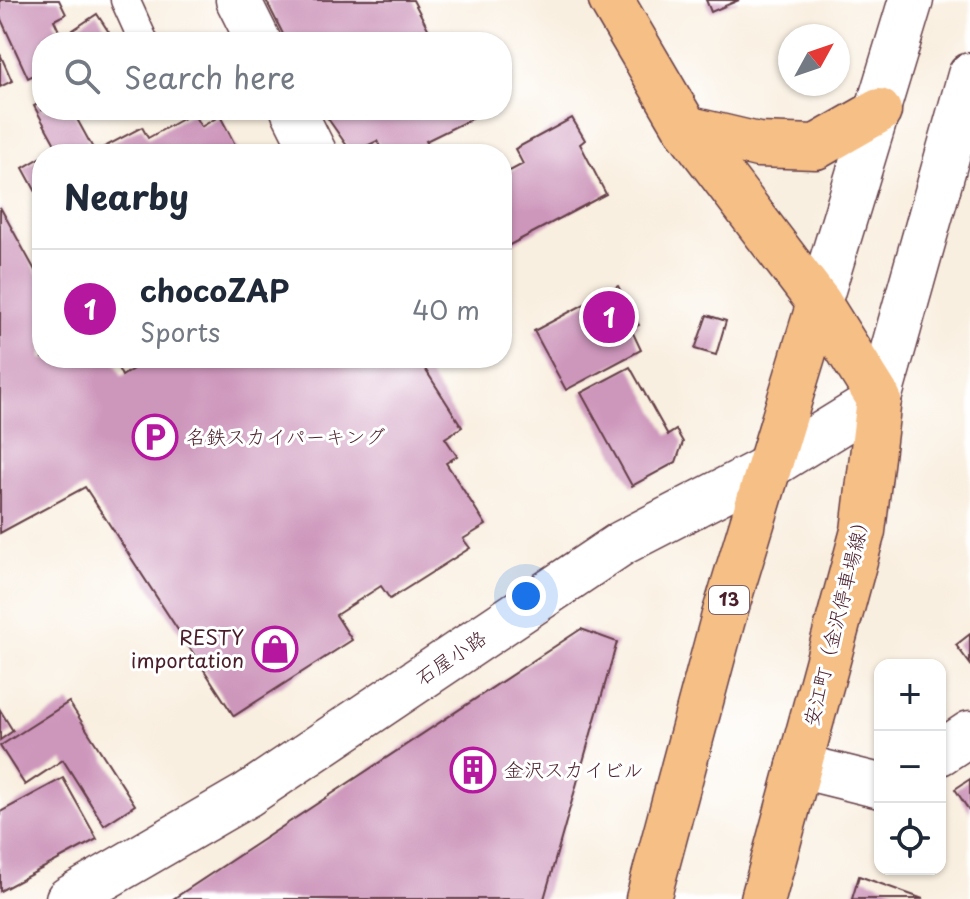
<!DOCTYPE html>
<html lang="en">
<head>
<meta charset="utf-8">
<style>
  body { margin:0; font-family:"Playpen Sans","Klee One",sans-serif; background:#f2f2f3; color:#1f2937 }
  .controls { position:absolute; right:24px; bottom:24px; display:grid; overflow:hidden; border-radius:16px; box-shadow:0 2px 6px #0004 }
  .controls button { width:72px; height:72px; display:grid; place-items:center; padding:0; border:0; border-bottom:2px solid #e0e1e3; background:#fff; color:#1f2937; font:40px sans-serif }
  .compass { position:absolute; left:778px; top:24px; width:72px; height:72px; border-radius:50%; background:#fff; box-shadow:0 2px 6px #0004; rotate:50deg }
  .you { position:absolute; left:526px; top:596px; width:28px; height:28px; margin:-20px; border:6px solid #fff; border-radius:50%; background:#1a73e8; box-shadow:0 0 0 12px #1a73e833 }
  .badge { display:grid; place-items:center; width:52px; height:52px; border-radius:50%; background:#b5179e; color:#fff; font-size:26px; font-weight:700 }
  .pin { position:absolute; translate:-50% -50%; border:4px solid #fff; box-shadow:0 2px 8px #0006 }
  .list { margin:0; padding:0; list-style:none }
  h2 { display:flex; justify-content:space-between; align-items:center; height:104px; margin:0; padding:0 32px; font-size:34px }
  h2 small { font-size:26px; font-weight:400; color:#747a83 }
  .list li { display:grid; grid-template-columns:52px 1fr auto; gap:24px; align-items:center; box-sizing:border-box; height:120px; padding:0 32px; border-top:2px solid #e0e1e3 }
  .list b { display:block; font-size:30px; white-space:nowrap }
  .list p { margin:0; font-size:26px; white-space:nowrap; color:#747a83 }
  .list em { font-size:26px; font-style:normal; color:#747a83 }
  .icon { flex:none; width:44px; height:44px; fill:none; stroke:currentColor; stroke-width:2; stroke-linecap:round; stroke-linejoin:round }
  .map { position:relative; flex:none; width:970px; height:899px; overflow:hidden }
  .search { position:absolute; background:#fff; box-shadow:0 2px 6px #0004; left:32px; top:32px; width:480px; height:88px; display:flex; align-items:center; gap:20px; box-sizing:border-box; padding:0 28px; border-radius:32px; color:#747a83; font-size:30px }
  .panel { position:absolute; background:#fff; box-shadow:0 2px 6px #0004; left:32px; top:144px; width:480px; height:224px; border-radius:32px }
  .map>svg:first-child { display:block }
  .building { fill:#cd96bb }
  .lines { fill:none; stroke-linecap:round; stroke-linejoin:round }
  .service-casing { stroke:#643e46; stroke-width:31 }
  .pedestrian-casing { stroke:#643e46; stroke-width:47 }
  .minor-casing { stroke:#643e46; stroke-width:47 }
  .tertiary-casing { stroke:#643e46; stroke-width:47 }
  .primary-casing { stroke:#643e46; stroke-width:47 }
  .service { stroke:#fff; stroke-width:28 }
  .pedestrian { stroke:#fff; stroke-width:44 }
  .minor { stroke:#fff; stroke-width:44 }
  .tertiary { stroke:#fff; stroke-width:44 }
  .primary { stroke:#f5bf86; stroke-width:44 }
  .labels { text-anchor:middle; stroke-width:6; stroke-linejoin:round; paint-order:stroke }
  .shield { fill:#fff; stroke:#80626b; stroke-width:2 }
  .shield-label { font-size:18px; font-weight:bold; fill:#4a1f2b }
  .poi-label { font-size:20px; fill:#4a1f2b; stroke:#fff; text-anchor:start }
  .street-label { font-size:20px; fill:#4a1f2b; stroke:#fff }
</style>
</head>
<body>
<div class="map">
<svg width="970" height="899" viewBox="0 0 970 899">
  <rect width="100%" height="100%" fill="#fff"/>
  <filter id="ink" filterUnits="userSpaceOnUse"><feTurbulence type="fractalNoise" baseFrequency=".0125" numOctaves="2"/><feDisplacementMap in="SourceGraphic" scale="16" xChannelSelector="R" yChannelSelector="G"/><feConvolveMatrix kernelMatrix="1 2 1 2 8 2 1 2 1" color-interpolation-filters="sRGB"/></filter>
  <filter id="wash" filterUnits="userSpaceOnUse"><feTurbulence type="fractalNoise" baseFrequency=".006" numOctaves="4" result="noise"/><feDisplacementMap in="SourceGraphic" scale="32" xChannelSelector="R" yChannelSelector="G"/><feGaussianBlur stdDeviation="1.8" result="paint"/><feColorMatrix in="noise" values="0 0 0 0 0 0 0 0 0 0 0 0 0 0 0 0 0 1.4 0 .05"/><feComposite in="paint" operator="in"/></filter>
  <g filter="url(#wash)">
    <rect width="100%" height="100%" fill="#f9efe0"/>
    <g id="blocks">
      <!-- building -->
      <g class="building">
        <path d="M0 0H59L66 14 54 20 64 42H42V71L28 78 0 17Z"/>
        <path d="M266 0H413L435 42H287Z"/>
        <path d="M706 0H739L711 12Z"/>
        <path d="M97 14 112 37 104 42H72L67 34Z"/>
        <path d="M0 54 12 81 0 87Z"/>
        <path d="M42 102V110H72L95 152 142 127 148 138 193 113 201 127 220 116 240 154H47L57 148 34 106Z"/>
        <path d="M322 110H469L473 118 426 141 433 154H384L377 141 352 153Z"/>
        <path d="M572 118 585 140 580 144 606 194 502 249V175L523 164 515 149Z"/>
        <path d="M42 157V203L23 168Z"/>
        <path d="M0 207 42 283V358H113L122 376 150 358H418L462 427 445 438 457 456 446 463 486 525 463 539 470 548 390 599 381 586 336 615 352 640 234 716 85 487 0 533Z"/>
        <path d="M618 286 639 325 631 329 641 350 566 390 534 331Z"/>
        <path d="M707 315 726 321 716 355 695 349Z"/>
        <path d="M630 367 668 435 676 430 683 442 676 462 632 486 581 393Z"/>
        <path d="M581 629 617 642 544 899H173Z"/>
        <path d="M970 634V664L956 645Z"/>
        <path d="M69 702 135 805 104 825 63 760 25 785 0 746Z"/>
        <path d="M0 710 13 731 0 740Z"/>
        <path d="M63 778 97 839 0 891V812Z"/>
        <path d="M970 779V812L955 789Z"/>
        <path d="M859 876 923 899H852Z"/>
      </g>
    </g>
  </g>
  <g filter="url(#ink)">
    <use href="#blocks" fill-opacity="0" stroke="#643e46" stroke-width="2"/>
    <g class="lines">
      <!-- service casing -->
      <g class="service-casing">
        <path id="service" d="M125 0 144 42"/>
      </g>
      <!-- pedestrian casing -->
      <g class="pedestrian-casing">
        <g id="pedestrian">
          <path d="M940 753 970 733"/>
          <path d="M799 766 880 786"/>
        </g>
      </g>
      <!-- minor casing -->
      <g class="minor-casing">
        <g id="minor">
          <path d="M238 0 259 42"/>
          <path d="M293 110 315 154"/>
          <path d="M68 899 247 795 622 543 767 468 879 399"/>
        </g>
      </g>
      <!-- tertiary casing -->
      <g class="tertiary-casing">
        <g id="tertiary">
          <path d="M819 303 911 0"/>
          <path d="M879 399 970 75"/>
        </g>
      </g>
      <!-- primary casing -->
      <g class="primary-casing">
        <g id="primary">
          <path d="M611 0 686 128 819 303 879 399 863 531 763 899"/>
          <path d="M686 128 758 145 816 147 879 111"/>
          <path d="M648 899 723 619 819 303"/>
        </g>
      </g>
      <!-- service -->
      <use href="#service" class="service"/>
      <!-- pedestrian -->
      <use href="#pedestrian" class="pedestrian"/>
      <!-- minor -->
      <use href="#minor" class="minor"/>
      <!-- tertiary -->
      <use href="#tertiary" class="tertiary"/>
      <!-- primary -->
      <use href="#primary" class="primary"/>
    </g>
  </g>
  <!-- icons -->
  <defs>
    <g id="parking-ring" transform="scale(2.3)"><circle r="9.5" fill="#fff" stroke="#b5179e" stroke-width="1.5"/><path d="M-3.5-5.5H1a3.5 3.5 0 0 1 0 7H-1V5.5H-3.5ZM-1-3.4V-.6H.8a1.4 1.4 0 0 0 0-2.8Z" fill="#b5179e"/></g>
    <g id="shop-ring" transform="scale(2.3)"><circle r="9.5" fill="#fff" stroke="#b5179e" stroke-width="1.5"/><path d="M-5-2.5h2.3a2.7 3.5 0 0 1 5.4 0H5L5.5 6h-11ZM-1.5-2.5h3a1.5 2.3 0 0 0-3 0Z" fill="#b5179e"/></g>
    <g id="building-ring" transform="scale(2.3)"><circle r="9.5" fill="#fff" stroke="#b5179e" stroke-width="1.5"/><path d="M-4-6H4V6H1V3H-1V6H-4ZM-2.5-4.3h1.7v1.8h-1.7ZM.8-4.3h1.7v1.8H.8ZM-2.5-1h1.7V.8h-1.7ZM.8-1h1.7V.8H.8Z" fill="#b5179e"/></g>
  </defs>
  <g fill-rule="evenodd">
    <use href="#parking-ring" x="155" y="437"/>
    <use href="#shop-ring" x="275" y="649"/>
    <use href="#building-ring" x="473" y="770"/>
  </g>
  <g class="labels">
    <!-- shield labels -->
    <rect class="shield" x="709" y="586" width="40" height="28" rx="6"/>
    <g class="shield-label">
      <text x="729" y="606">13</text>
    </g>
    <!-- poi labels -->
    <g class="poi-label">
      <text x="186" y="444">名鉄スカイパーキング</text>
      <text x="244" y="645" text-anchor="end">RESTY<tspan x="244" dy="23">importation</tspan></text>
      <text x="504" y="777">金沢スカイビル</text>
    </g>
    <!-- street labels -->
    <g class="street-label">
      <text transform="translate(837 619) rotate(-76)" y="7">安江町（金沢停車場線）</text>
      <text transform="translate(451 658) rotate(-34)" y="7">石屋小路</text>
    </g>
  </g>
</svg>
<div class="controls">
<button>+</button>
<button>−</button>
<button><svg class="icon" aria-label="locate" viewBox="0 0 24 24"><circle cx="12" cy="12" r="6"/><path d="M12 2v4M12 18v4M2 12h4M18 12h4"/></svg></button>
</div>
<svg class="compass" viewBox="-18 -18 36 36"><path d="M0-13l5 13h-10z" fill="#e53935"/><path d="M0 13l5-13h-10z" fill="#747a83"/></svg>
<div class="you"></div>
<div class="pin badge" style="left:609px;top:317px">1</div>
<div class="search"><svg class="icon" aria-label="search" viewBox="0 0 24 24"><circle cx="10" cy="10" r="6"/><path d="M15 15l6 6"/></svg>Search here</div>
<section class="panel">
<h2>Nearby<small></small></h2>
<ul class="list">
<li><span class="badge">1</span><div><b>chocoZAP</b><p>Sports</p></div><em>40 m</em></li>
</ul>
</section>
</div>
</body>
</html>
